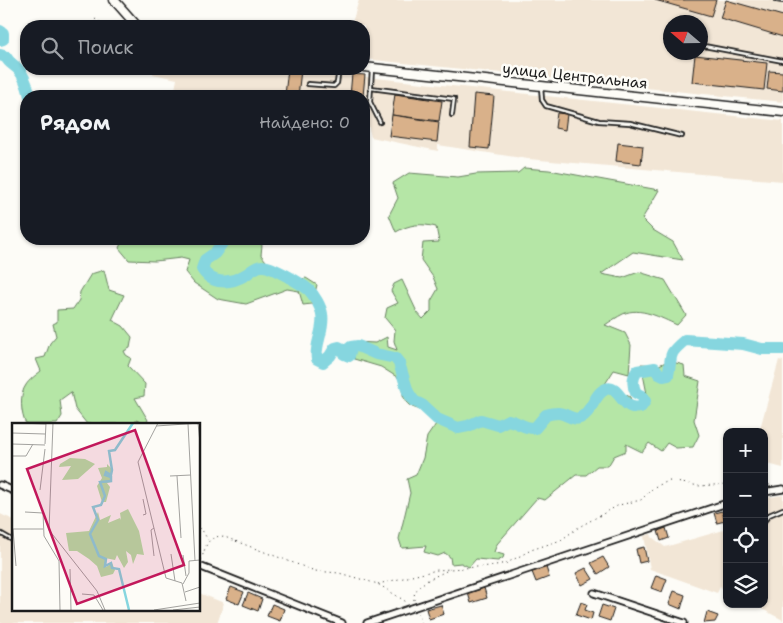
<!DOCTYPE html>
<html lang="ru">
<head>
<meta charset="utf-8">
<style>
  body { margin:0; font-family:"Shantell Sans",sans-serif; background:#20242c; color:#f1f3f6 }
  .controls { position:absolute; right:15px; bottom:15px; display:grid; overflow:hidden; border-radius:10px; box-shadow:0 1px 4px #0004 }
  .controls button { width:45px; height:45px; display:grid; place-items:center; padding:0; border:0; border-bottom:1px solid #363941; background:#171b24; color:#f1f3f6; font:25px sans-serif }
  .compass { position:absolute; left:663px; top:15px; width:45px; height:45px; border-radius:50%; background:#171b24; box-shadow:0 1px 4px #0004; rotate:290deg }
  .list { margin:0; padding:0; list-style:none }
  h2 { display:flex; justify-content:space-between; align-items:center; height:65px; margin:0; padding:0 20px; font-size:21px }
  h2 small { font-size:16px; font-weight:400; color:#9ea1a6 }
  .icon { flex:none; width:28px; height:28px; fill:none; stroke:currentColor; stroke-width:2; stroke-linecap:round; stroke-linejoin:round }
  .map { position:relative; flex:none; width:783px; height:623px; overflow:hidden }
  .search { position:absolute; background:#171b24; box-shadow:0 1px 4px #0004; left:20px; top:20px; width:350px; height:55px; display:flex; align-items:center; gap:12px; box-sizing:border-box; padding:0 18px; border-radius:20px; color:#9ea1a6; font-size:19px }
  .panel { position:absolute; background:#171b24; box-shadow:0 1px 4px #0004; left:20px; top:90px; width:350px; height:155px; border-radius:20px }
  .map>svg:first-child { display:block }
  .built { fill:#f2e6d6; fill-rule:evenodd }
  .green { fill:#b5e6a6; stroke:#688161 }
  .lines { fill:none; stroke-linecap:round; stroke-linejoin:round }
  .river { stroke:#86d6df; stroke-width:12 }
  .building { fill:#d9b18a; stroke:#1c1c1c }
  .service-casing { stroke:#1c1c1c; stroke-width:6 }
  .minor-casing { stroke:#1c1c1c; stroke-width:9 }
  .secondary-casing { stroke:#1c1c1c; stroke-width:11 }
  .path { stroke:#1c1c1c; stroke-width:1; stroke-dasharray:1 4; stroke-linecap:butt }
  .service { stroke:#fdfcf7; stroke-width:2.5 }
  .minor { stroke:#fdfcf7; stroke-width:5.5 }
  .secondary { stroke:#fdfcf7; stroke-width:8 }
  .labels { text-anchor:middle; stroke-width:5; stroke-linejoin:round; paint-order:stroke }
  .street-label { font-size:15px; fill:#1c1c1c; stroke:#fdfcf7 }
  .inset-river { fill:none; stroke:#86d6df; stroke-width:2.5 }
  .inset-road { fill:none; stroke:#a3a29f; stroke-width:1 }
  .view { fill:#c2185b; fill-opacity:0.15; stroke:#c2185b; stroke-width:2.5 }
  .inset-edge { fill:none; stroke:#1c1c1c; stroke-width:2.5 }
</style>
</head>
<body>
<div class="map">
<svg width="783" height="623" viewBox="0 0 783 623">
  <rect width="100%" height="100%" fill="#fdfcf7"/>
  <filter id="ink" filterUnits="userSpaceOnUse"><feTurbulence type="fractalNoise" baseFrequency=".02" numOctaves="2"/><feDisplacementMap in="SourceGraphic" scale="10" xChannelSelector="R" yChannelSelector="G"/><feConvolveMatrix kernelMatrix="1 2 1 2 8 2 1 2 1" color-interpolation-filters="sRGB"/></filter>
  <g filter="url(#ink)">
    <!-- built -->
    <g class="built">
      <path d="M359 0H783V102L364 59V26H351ZM670 22H700V52H670Z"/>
      <path d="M154 69H290L783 121V181L528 159 438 145V151L371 137 368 124 364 117V96H222L175 89 177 79 153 74Z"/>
      <path d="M779 360 783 361V468L764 463V432H759Z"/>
      <path d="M783 495V620L752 604H764V498Z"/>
      <path d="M0 514 14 520V609H199V593L224 603 217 623H0Z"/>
      <path d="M727 529V591L720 587 717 593 650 569 644 536 651 534 652 537 665 547Z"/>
    </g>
    <!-- green -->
    <g class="green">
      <path d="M524 168 549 170 659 190 642 219 653 230 673 242 683 260 633 252 601 274 622 278 639 272 665 280 686 315 677 325C661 318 640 306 623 314 617 317 611 321 605 325L625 333 631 345 629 374 614 370 605 384 603 392 617 390 630 397 631 402 649 404 641 364 659 365 668 361 684 365 685 376 700 381 694 420 699 435 693 447 676 448 667 443 661 451 649 443 642 452 626 444V451L614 456 608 466H597L586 475H576L545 500 537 498 497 544 494 552 504 555 503 558 498 561 476 559 469 567 461 563 451 564 450 557 445 553 438 556 424 552 426 546 402 548 399 539 410 493 407 479 416 475 423 458 427 437 436 424 427 411C403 407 404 401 400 379L381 367 354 359 355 342 375 343 387 337 388 347 397 350 394 341 395 330 385 318 387 308 398 303 391 291 394 284 402 280 417 312 423 319 431 311V301L438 289 433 277 421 260 423 243 439 242 436 227C421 223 410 224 396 232L389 215 398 198 393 183 409 173 458 177 476 174 518 173Z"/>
      <path d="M123 239H222V240L236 243C245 236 252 239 262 245L261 255 271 267 289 273 298 280 306 278 317 285 312 304 303 305 299 291 287 289 246 304 218 299 194 283 185 272 189 260 181 258 155 261 129 260 119 248Z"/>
      <path d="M104 270 109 290 124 295 112 320 123 326 132 337 130 348 124 351 126 355 131 358 128 366 145 384 144 396 135 398 148 420 146 424 136 420V424H87L75 409 71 392 60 400 62 416 57 424H26C21 415 19 394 26 385 29 380 36 375 41 371L36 359 45 357 50 343 56 336 53 324 57 322V310L73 309 79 300 80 292 91 274Z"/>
    </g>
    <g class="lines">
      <!-- river -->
      <g class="river">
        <path d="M0 31 3 33V39L0 40"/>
        <path d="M0 55 6 57C9 63 13 64 18 69 24 75 28 88 30 96"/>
        <path d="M225 239 215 253 205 260 202 269C212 285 230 284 245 275 250 272 256 266 262 266 270 265 302 284 309 290 314 295 321 307 322 314 325 330 314 345 317 359L323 362 330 356 335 348 339 347 343 349 344 354 349 356 351 347 358 346 376 354 395 358 399 363 408 392 414 401 422 405 437 419 458 428 468 426 481 420 498 425 508 420C518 422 525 429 535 428L546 415C549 414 554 413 558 413 565 413 573 421 580 418 593 412 594 393 606 389 620 384 621 412 641 407L645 401 642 396 636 393C632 385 632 379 637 371L655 368 659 374 663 376 668 375C673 354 666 356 685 340L743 344 762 349H783"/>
      </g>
    </g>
    <!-- building -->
    <g class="building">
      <path d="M655 0H716L711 16Z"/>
      <path d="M726 0 783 16V37L720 18Z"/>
      <path d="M695 55 767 63 764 90 692 82Z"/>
      <path d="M288 69 301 70 298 96 285 95Z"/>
      <path d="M769 71 783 72V91L767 89Z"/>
      <path d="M352 74 365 75 363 96H350Z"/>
      <path d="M395 94 442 101 439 121 392 115Z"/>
      <path d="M474 94 494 96 489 149 470 147Z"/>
      <path d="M557 113 567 114 565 130 555 128Z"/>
      <path d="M392 115 439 122 437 142 389 136Z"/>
      <path d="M618 143 643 146 641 164 616 161Z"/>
      <path d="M722 511 725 521 717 523 714 513Z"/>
      <path d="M666 528 669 538 661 541 658 531Z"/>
      <path d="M644 547 647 561 639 563 636 549Z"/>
      <path d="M603 557 609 567 598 574 591 563Z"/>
      <path d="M546 567 549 577 536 582 532 572Z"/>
      <path d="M586 568 593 579 582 585 576 573Z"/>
      <path d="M656 575 667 579 662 592 651 588Z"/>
      <path d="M231 587 244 592 239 604 226 599Z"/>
      <path d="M484 588 487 598 471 603 468 593Z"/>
      <path d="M674 591 685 595 681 609 669 604Z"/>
      <path d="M248 593 262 599 258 611 243 605Z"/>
      <path d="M581 602 587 604 585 610 593 613 591 620 576 615Z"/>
      <path d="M272 604 284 609 280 621 267 616Z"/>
      <path d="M441 605 444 614 429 619 426 609Z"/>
      <path d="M602 605 614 609 610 621 598 617Z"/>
      <path d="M707 612 718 616 715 622 704 623Z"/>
    </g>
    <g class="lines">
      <!-- service casing -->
      <g class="service-casing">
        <g id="service">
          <path d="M777 0 783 1"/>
          <path d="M704 46 783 61"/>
          <path d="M372 69 370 102 380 122"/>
          <path d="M308 84 334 86 337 83 339 69"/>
          <path d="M541 87 542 100 546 106 599 121 630 123 682 136"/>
          <path d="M371 88 454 99 452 115"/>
          <path d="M764 521 769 515 783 509"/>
          <path d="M0 533 14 541"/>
        </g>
      </g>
      <!-- minor casing -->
      <g class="minor-casing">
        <g id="minor">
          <path d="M0 485 14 491"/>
          <path d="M764 492 783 489"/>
          <path d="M199 566 342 623"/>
          <path d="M594 593 684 623"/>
          <path d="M367 623 727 503"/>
        </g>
      </g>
      <!-- secondary casing -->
      <g class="secondary-casing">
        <g id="secondary">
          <path d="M114 0 137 26"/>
          <path d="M364 67 783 112"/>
        </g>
      </g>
      <!-- path -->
      <g class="path">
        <path d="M95 19 105 26"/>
        <path d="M11 462 14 464"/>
        <path d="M764 483 770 485"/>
        <path d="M199 528 202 530 208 540"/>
        <path d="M201 560C206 547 206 537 222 536L315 571 339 573 378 584 408 603"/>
        <path d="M378 584 437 570 490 566 507 563 531 550 561 540 579 527 619 505 641 500 654 487 669 481 700 486 727 484"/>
        <path d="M414 600C412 583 438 576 450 569"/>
        <path d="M418 613 422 623"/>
      </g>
      <!-- service -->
      <use href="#service" class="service"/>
      <!-- minor -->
      <use href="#minor" class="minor"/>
      <!-- secondary -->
      <use href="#secondary" class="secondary"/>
    </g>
  </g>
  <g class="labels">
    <!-- street labels -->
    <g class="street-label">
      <text transform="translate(575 76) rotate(6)" y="5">улица Центральная</text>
    </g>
  </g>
  <!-- overview -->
  <g transform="translate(12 423)">
    <rect width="188" height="188" fill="#fdfcf7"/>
    <path d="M58 35 73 36 83 41 66 56 50 57 59 43 47 44 48 41ZM95 41 100 46 99 59 95 60 98 64 94 79H90L85 63 90 55 86 45 95 44ZM116 86 127 108 132 132 125 131 121 141 119 132 114 128 116 139 112 145 105 132 103 137 93 135 94 144 100 140 103 147 101 151 89 154 85 143 77 136 65 128H57L54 110 77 108 86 89 88 97 99 92 96 100 108 95 109 97 108 90Z" fill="#b5e6a6"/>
    <path class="inset-river" d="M117 187 107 146 100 145 99 140 93 143 94 136 87 133 78 111 86 97 81 84 89 82 93 73 88 59 99 58V54L93 52 94 49 99 52 100 47 97 28 103 27 121 0"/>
    <path class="inset-road" d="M6 0 34 1M41 0 37 107 85 168 93 187M146 0 126 39 154 155 170 160 174 178M186 0 188 20M176 1 183 138M144 3 188 0M0 10 33 11M0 21 33 22M33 21 34 0M0 33H14L21 21M158 53 179 52M165 53 169 115M28 67 33 26M131 76 134 91 131 92M13 89 31 90 32 113 47 138 48 187M142 105 139 107 142 133M159 131 163 158M171 132 174 153M4 143 1 106H31M58 146 59 187M171 161 177 150V138L188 137M173 169 188 164M70 171 82 172 91 187M142 187 188 180M161 187 188 184"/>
    <path class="view" d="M123 7 172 142 65 181 15 46Z"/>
    <rect width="188" height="188" class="inset-edge"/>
  </g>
</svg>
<div class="controls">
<button>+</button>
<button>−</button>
<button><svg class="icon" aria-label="locate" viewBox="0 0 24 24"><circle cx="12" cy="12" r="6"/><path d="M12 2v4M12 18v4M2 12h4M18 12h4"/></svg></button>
<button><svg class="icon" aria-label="layers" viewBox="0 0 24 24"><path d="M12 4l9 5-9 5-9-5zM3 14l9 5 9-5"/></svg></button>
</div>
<svg class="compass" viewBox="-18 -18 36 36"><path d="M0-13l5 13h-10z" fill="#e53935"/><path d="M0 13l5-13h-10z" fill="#9ea1a6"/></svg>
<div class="search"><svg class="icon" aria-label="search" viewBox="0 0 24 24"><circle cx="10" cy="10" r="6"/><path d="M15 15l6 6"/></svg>Поиск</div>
<section class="panel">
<h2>Рядом<small>Найдено: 0</small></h2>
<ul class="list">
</ul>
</section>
</div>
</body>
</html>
